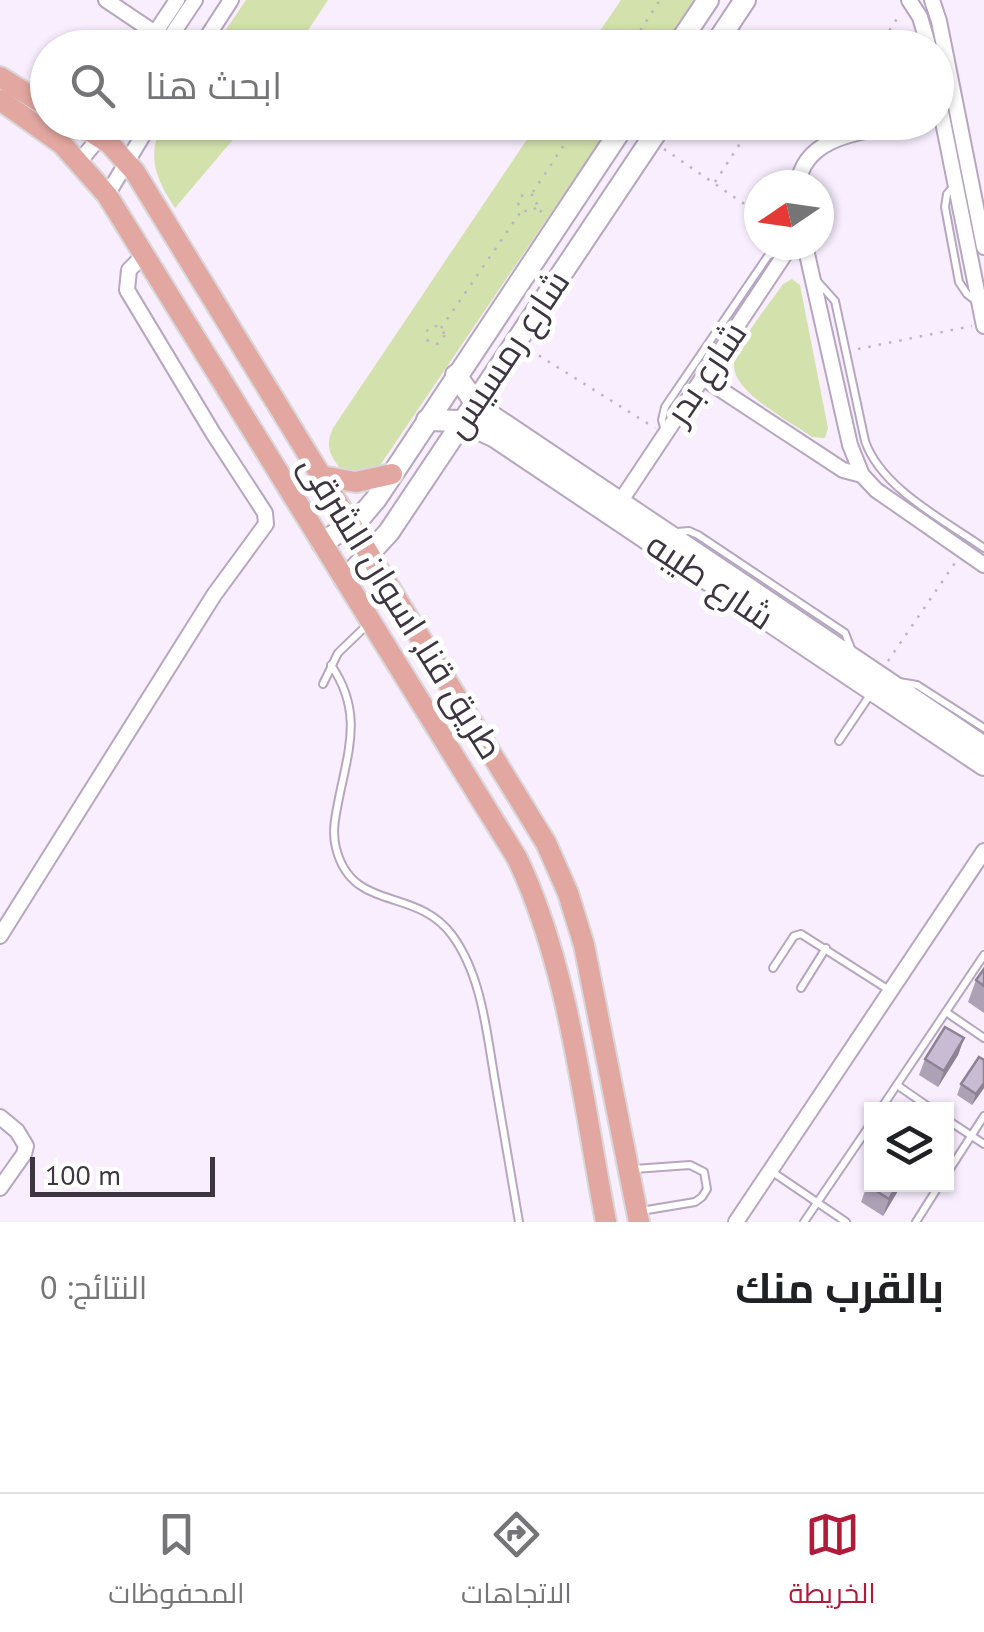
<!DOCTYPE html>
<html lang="ar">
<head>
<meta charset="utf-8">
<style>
  body { margin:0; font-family:"PT Sans",Cairo,sans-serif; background:#f6f6f6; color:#202124; direction:rtl }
  .controls { position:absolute; right:30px; bottom:30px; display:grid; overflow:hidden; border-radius:0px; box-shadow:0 2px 8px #0004 }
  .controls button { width:90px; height:90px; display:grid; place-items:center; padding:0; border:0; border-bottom:2px solid #e0e0e0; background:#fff; color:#202124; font:50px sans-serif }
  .compass { position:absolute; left:744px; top:170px; width:90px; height:90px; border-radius:50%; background:#fff; box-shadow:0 2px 8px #0004; rotate:257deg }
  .scale { position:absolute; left:30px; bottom:25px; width:185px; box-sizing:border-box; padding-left:10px; border:5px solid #3d3641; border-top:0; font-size:28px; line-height:35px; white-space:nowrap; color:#3d3641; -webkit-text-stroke:8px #fff; paint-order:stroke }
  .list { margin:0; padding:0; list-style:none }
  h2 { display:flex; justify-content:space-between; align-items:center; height:130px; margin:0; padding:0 40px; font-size:42px }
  h2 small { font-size:32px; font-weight:400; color:#757577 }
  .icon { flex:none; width:55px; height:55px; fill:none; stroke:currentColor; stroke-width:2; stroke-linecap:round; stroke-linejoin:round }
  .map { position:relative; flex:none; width:984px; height:1222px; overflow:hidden; direction:ltr }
  .search { position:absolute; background:#fff; box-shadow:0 2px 8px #0004; left:30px; right:30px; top:30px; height:110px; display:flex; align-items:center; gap:25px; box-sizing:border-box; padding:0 35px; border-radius:55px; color:#757577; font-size:38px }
  .sheet { height:270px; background:#fff }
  nav { display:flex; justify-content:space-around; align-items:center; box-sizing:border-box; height:140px; border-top:2px solid #e0e0e0; background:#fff; font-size:28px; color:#757577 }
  nav a { display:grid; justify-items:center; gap:5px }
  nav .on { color:#af1b39 }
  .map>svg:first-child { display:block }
  .green { fill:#d3e2ac }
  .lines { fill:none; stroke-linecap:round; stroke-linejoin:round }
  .service-casing { stroke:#b6a6bf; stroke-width:10 }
  .minor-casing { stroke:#b6a6bf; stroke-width:18 }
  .secondary-casing { stroke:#b6a6bf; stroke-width:24 }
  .primary-casing { stroke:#d8d7d9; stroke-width:24 }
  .path { stroke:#bdb4c3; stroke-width:2.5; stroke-dasharray:2.5 8; stroke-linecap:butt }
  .service { stroke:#fff; stroke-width:6 }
  .minor { stroke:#fff; stroke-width:14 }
  .secondary { stroke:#fff; stroke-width:20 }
  .primary { stroke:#e2a7a0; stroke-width:20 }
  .wall { fill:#ada1b6 }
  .shaded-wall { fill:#8d8394 }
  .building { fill:#c9bbd4; stroke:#8d8394; stroke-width:2.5 }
  .labels { text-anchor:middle; stroke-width:10; stroke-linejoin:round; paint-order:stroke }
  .street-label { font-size:35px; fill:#3d3641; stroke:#fff }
</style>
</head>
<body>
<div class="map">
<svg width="984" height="1222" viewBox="0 0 984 1222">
  <rect width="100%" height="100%" fill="#f8eefe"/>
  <!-- green -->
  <g class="green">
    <path d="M246 0H328L297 47H214Z"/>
    <path d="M621 0H695L663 47H589Z"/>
    <path d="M164 123H247L175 208C156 179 145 155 164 123Z"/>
    <path d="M538 123H612L379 467 362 473 339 467C328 453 326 443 333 428Z"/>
    <path d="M792 279 800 285 828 428 825 438 812 437C791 422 732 392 734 364 735 345 771 302 783 284Z"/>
  </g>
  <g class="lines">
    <!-- service casing -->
    <g class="service-casing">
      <g id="service">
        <path d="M955 185 947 194 945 207 959 282 967 294 976 301"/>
        <path d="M817 281 835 301 865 441C881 488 944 520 984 548"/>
        <path d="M665 431 662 420 665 407 768 256 785 248"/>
        <path d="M677 532 689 531 698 535 845 633 852 651"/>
        <path d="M331 665C364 713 348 751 338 803 335 818 332 833 336 848 352 913 416 886 452 935 483 977 487 1037 496 1087 504 1132 511 1177 519 1222"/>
        <path d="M899 682 917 685 984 728"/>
        <path d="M323 684 338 653 366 626"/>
        <path d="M839 741 872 692"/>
        <path d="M773 968 794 936 801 934 889 990"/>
        <path d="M801 988 826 948"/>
        <path d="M946 1012 984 1038"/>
        <path d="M897 1085 933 1110"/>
        <path d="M880 1110 984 955"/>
        <path d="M946 1119 984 1144"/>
        <path d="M634 1169 690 1165 704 1172 707 1189 702 1197 695 1202 641 1211"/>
        <path d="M771 1171 846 1222"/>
        <path d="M946 1175 984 1116"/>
        <path d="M804 1222 872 1122"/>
        <path d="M916 1222 940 1184"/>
      </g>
    </g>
    <!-- minor casing -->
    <g class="minor-casing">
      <g id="minor">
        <path d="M106 0 155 33"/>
        <path d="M909 0 920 17 929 48"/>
        <path d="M932 0 939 21 984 247"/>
        <path d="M145 48 177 0"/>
        <path d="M163 48 195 0"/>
        <path d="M200 48 231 0"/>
        <path d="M936 87 984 326"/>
        <path d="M80 161 112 122"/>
        <path d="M798 185C804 132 871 132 912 122"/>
        <path d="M107 195 151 122"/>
        <path d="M805 245 850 445 862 475 876 490 984 565"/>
        <path d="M703 378 843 470 862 475"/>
        <path d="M620 502 791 245"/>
        <path d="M0 936 214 595 266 524 265 513 213 433 127 290 129 270 144 255"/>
        <path d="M0 1117 17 1131 26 1146 24 1154 0 1188"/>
        <path d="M736 1222 984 851"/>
      </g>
    </g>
    <!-- secondary casing -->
    <g class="secondary-casing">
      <g id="secondary">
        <path d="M676 48 708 0"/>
        <path d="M713 48 745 0"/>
        <path d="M456 375 474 401 493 417 984 747"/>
        <path d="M427 420 461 421 495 437 984 765"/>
        <path d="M322 543 359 519 376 499 626 122"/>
        <path d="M345 580 389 532 663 122"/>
      </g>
    </g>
    <!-- primary casing -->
    <g class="primary-casing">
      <g id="primary">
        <path d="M0 77 48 107"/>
        <path d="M0 100 62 144 107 195 517 858C569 967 583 1103 606 1222"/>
        <path d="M76 122 110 144 135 172 546 843 568 893 584 945 639 1222"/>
        <path d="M321 476 356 482 392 474"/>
      </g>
    </g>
    <!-- path -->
    <g class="path">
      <path d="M223 33 242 48"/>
      <path d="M245 48H257"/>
      <path d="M629 48 660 0"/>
      <path d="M878 48 900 14"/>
      <path d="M815 122 826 130"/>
      <path d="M664 149 759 214"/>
      <path d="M715 182 754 122"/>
      <path d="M533 192 579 122"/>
      <path d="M536 208 529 212 522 210 518 203 520 196 531 194 537 200 536 208 546 215"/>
      <circle cx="435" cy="335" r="9"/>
      <path d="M441 328 522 210"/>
      <path d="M858 349 972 326"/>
      <path d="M530 350 655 428"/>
      <path d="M888 661 957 560"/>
    </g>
    <!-- service -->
    <use href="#service" class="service"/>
    <!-- minor -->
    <use href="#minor" class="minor"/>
    <!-- secondary -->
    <use href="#secondary" class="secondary"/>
    <!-- primary -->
    <use href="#primary" class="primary"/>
  </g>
  <!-- wall -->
  <g class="wall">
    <path d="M984 969V1013L968 1002 976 980Z"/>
    <path d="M964 1038 958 1055 938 1087 919 1075 925 1059Z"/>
    <path d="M984 1060V1088L972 1105 957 1095 961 1084Z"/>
    <path d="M902 1184 883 1216 861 1202 867 1185Z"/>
  </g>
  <!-- shaded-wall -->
  <g class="shaded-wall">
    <path d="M964 1038 958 1055 938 1087 944 1071Z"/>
    <path d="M984 1083V1088L972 1105 976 1094Z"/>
    <path d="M898 1184H902L883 1216 889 1199Z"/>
  </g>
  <!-- building -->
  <g class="building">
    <path d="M984 969V986L976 980Z"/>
    <path d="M945 1027 964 1038 944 1071 925 1059Z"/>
    <path d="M979 1057 984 1060V1083L976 1094 961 1084Z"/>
    <path d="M872 1178V1184H898L889 1199 867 1185Z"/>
  </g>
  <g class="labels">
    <!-- street labels -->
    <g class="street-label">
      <text transform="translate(507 354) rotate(-56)" y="12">شارع رمسيس</text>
      <text transform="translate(706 373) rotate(-56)" y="12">شارع بدر</text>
      <text transform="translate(710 581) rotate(34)" y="12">شارع طيبه</text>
      <text transform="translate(401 607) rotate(58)" y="12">طريق قنا, اسوان الشرقى</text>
    </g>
  </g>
</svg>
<div class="controls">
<button><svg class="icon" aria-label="layers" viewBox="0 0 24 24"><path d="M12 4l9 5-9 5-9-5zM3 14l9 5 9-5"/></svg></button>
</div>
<svg class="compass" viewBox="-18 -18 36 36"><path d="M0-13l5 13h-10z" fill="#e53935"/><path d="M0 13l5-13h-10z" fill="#757577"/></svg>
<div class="scale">100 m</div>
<div class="search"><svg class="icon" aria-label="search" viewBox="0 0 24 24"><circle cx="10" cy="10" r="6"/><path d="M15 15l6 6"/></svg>ابحث هنا</div>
</div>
<section class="sheet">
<h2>بالقرب منك<small>النتائج: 0</small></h2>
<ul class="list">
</ul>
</section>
<nav>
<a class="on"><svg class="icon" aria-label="map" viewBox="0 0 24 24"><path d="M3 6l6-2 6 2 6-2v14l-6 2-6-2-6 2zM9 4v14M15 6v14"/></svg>الخريطة</a>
<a><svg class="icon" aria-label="directions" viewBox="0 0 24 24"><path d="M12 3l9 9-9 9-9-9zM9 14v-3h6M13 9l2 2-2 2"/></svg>الاتجاهات</a>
<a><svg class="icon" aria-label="saved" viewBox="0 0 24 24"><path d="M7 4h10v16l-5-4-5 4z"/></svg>المحفوظات</a>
</nav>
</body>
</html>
